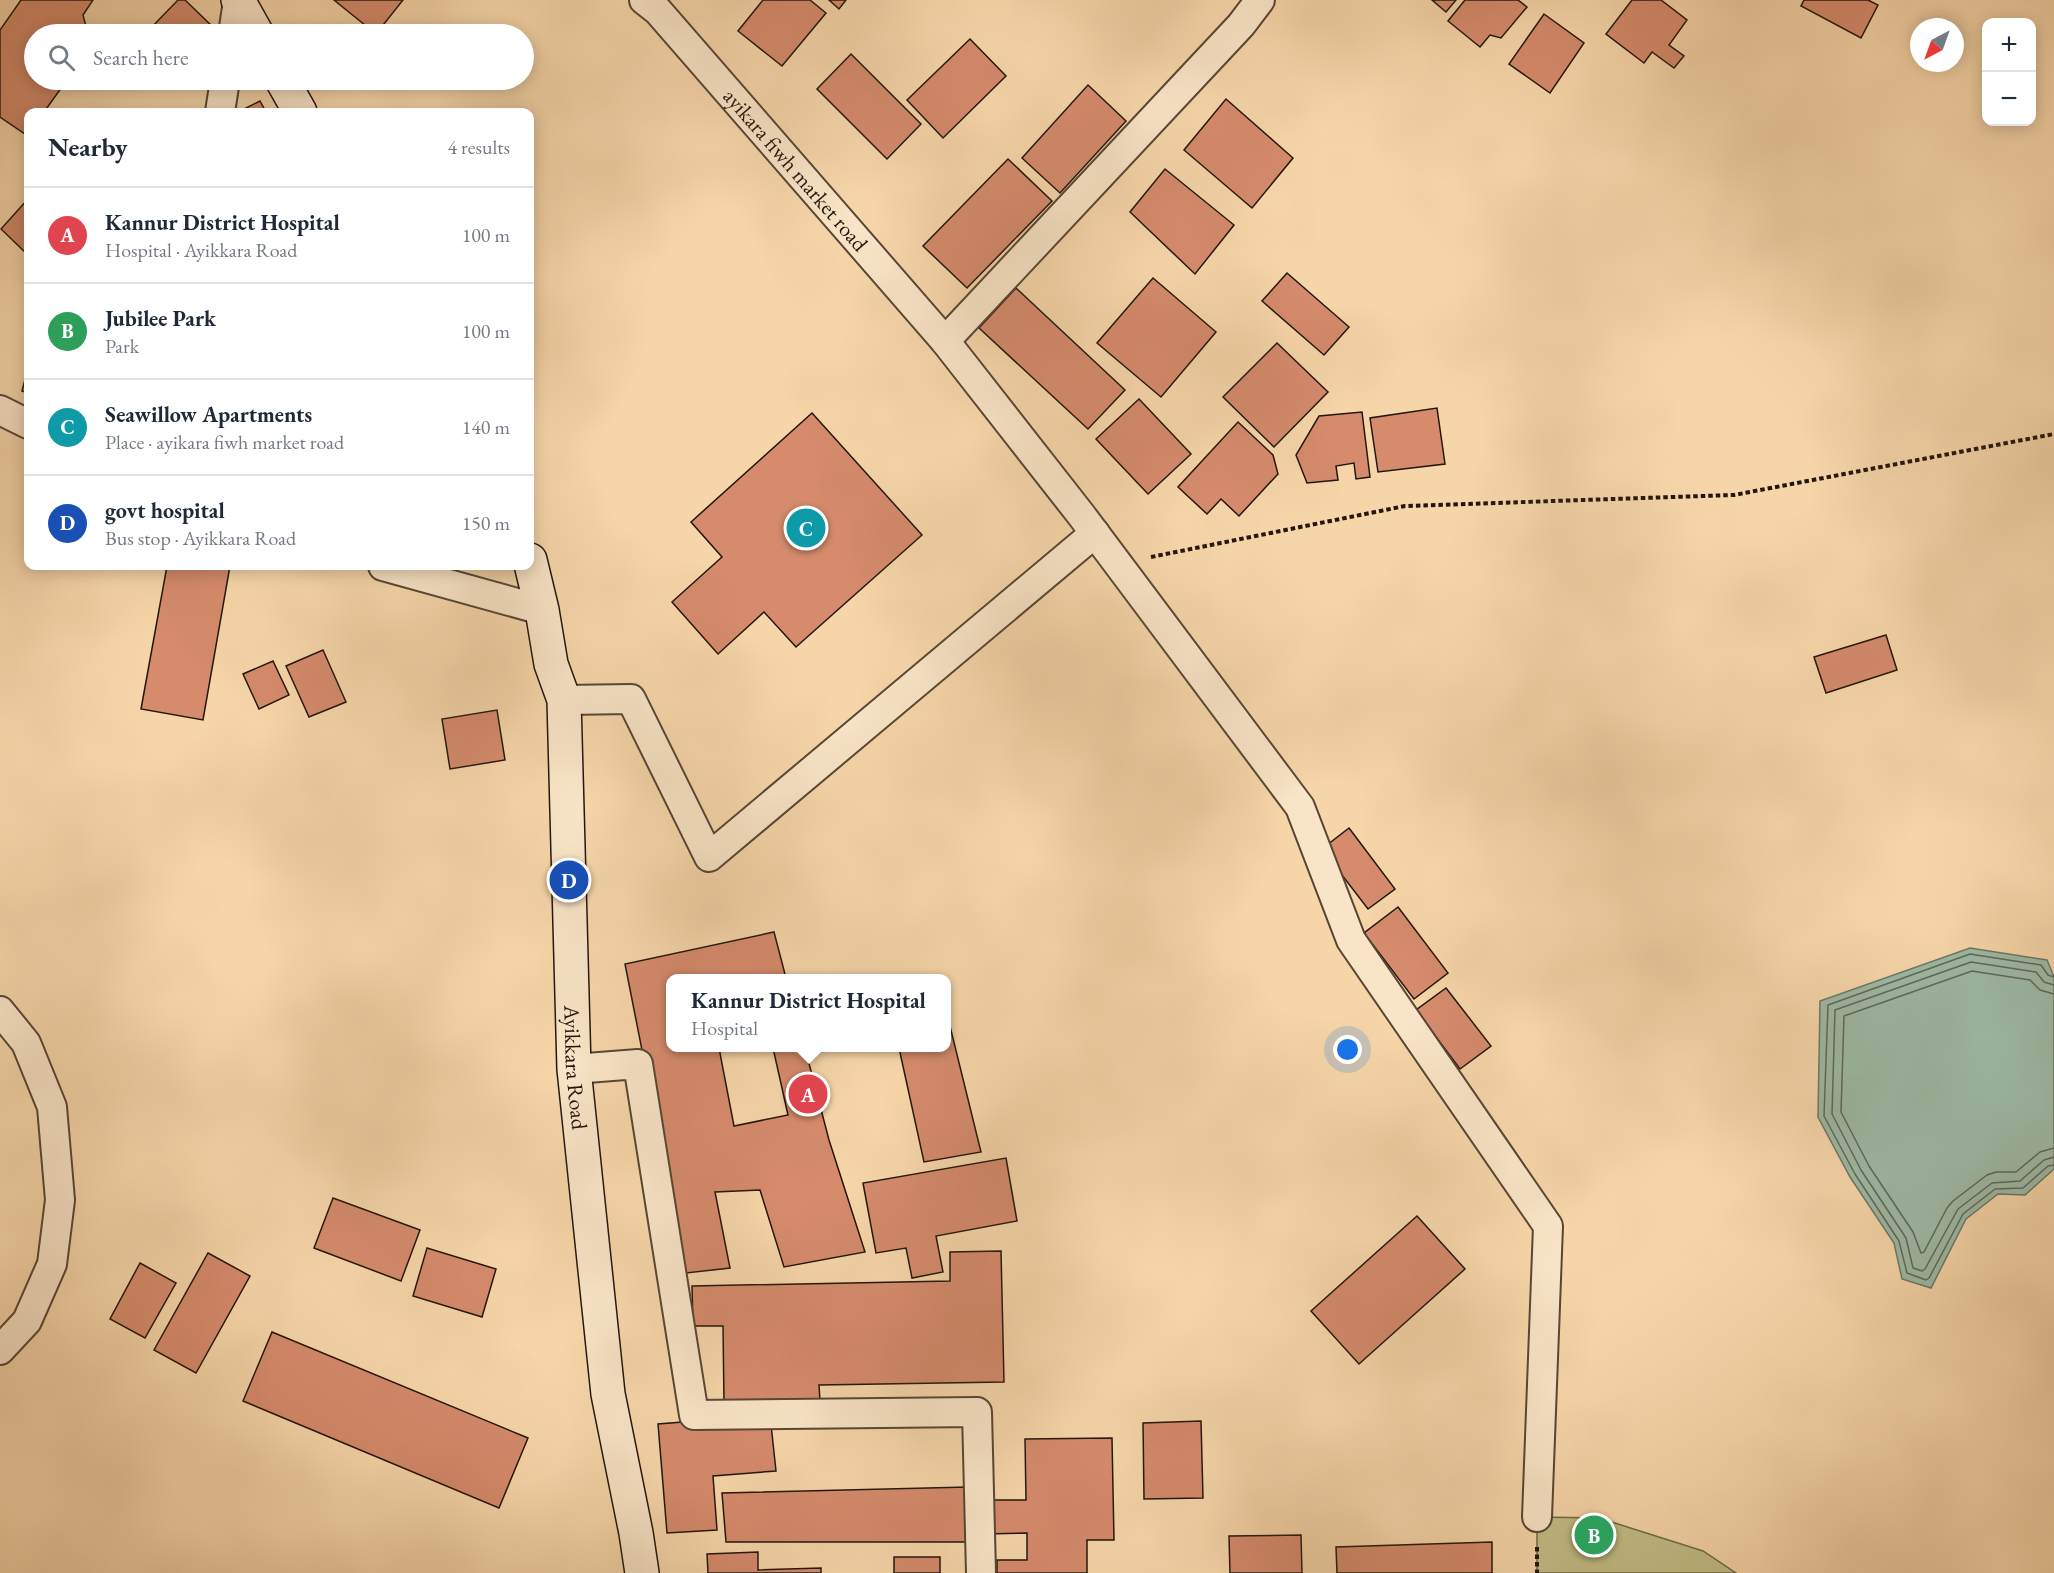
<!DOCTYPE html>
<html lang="en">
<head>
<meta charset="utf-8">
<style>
  body { margin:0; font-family:"EB Garamond",serif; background:#f2f2f3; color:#1f2937 }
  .controls { position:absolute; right:18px; top:18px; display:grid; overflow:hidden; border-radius:12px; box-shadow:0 3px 15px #0003 }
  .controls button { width:54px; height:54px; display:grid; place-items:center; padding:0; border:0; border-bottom:2px solid #e0e1e3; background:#fff; color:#1f2937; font:30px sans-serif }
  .compass { position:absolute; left:1910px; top:18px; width:54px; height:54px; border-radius:50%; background:#fff; box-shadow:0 3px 15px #0003; rotate:221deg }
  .you { position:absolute; left:1348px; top:1050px; width:21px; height:21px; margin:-15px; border:4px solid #fff; border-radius:50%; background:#1a73e8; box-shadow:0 0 0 9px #1a73e833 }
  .badge { display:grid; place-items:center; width:39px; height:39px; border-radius:50%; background:#1a73e8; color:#fff; font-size:20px; font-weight:700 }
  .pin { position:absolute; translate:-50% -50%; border:3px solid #fff; box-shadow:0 2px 6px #0006 }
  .popup { position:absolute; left:666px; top:974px; width:285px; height:78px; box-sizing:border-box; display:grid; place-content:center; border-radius:12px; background:#fff; filter:drop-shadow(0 2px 4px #0005); font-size:20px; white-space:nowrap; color:#747a83 }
  .popup b { font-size:22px; color:#1f2937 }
  .popup::after { content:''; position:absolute; left:50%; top:100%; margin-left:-12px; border:12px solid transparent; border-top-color:#fff }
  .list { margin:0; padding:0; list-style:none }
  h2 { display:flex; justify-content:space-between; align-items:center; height:78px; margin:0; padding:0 24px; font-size:26px }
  h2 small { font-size:20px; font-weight:400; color:#747a83 }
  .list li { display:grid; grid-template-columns:39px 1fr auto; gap:18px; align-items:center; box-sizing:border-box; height:96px; padding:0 24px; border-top:2px solid #e0e1e3 }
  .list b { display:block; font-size:22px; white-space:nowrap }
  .list p { margin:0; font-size:20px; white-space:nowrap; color:#747a83 }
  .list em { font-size:20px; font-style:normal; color:#747a83 }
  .icon { flex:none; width:33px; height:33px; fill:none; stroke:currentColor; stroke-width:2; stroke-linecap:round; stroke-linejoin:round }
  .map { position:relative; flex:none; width:2054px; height:1573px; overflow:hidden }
  .search { position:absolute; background:#fff; box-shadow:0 3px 15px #0003; left:24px; top:24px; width:510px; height:66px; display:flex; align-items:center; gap:15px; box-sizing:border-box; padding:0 21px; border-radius:33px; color:#747a83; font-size:22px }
  .panel { position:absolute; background:#fff; box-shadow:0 3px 15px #0003; left:24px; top:108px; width:510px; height:462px; border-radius:12px }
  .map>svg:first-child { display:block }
  .green { fill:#c1bd85; stroke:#726a4a; stroke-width:1.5 }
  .water { fill:#9db9a5; stroke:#6c7869; stroke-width:1.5 }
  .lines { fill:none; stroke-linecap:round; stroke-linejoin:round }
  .shore { stroke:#60685a; stroke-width:1.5 }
  .building { fill:#d58b6c; stroke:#23160e; stroke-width:1.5 }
  .street-casing { stroke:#584635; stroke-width:32 }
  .secondary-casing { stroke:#23160e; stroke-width:36 }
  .path { stroke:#23160e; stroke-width:4; stroke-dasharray:4.5 3; stroke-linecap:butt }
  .street { stroke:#f9e4c7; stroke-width:28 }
  .secondary { stroke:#f9e4c7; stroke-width:33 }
  .labels { text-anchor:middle; stroke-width:4.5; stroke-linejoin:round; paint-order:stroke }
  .street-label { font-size:22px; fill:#23160e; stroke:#f9e4c7 }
</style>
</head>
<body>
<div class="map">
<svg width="2054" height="1573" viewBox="0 0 2054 1573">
  <rect width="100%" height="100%" fill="#f6d6a9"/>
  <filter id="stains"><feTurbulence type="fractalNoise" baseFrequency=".00333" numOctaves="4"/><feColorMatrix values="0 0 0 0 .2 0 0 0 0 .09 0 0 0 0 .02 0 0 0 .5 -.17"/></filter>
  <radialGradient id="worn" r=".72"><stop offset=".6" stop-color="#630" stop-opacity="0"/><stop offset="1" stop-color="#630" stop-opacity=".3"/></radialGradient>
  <!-- green -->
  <path class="green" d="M1537 1517 1599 1518 1703 1551 1736 1573H1537Z"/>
  <!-- water -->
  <path class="water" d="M1970 948 2047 960 2054 977V1169L2025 1195 1998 1194 1966 1219 1931 1288 1902 1279 1894 1243 1850 1177 1818 1117 1820 1001Z"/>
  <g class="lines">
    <!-- shore -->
    <g class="shore">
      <path d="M2054 977 2048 975 2041 965 1970 954 1828 1005 1824 1116 1855 1174 1899 1241 1907 1273 1926 1280 1929 1278 1963 1214 1995 1189 2023 1188 2048 1166 2054 1165"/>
      <path d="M2054 985 2044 982 2036 972 1971 962 1835 1010 1832 1114 1861 1170 1906 1238 1913 1268 1922 1271 1925 1269 1958 1209 1992 1183 2020 1181 2044 1160 2054 1157"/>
      <path d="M2054 994 2040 990 2030 980 1972 971 1844 1016 1841 1112 1869 1166 1913 1232 1921 1253 1924 1252 1947 1208 1953 1201 1987 1175 1996 1172H2016L2040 1152 2054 1148"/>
    </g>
  </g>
  <!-- building -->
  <g class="building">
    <path d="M21 0H93L83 15 88 34H34V80H67L44 112H28V136L0 117V30Z"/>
    <path d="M178 0H185L215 29 209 34H145Z"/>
    <path d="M334 0H403L376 34Z"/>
    <path d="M763 0H810L826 13 782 66 738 31Z"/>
    <path d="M829 0H846L839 9Z"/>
    <path d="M1432 0H1456L1446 12Z"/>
    <path d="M1465 0H1518L1527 7 1501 38 1490 35 1480 47 1448 21Z"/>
    <path d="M1632 0H1661L1687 20 1669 45 1684 56 1674 68 1652 52 1644 63 1606 34Z"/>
    <path d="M1804 0H1868L1878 5 1861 38 1801 6Z"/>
    <path d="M1544 14 1584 43 1550 93 1509 64Z"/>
    <path d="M970 39 1006 76 943 138 907 100Z"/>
    <path d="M851 54 921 124 887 159 817 89Z"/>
    <path d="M1088 85 1126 121 1060 193 1022 158Z"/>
    <path d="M1226 99 1293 158 1252 208 1184 150Z"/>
    <path d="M260 101 266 112H238Z"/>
    <path d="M1008 159 1052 201 967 288 923 246Z"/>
    <path d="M1165 169 1234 225 1195 274 1130 212Z"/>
    <path d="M28 199V255L1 229Z"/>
    <path d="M1287 273 1349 327 1324 355 1262 301Z"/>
    <path d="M1153 278 1216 332 1161 397 1097 343Z"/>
    <path d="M1016 288 1125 390 1088 429 979 328Z"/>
    <path d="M1277 343 1328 392 1274 447 1223 397Z"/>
    <path d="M28 368V393L22 391Z"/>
    <path d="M1139 399 1191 454 1148 494 1096 439Z"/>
    <path d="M1437 408 1445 464 1378 472 1370 418Z"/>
    <path d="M1362 412 1370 477 1356 479 1354 463 1336 466 1338 480 1307 483 1296 455 1319 416Z"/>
    <path d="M812 413 922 535 796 647 764 612 718 654 672 602 722 557 691 522Z"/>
    <path d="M1238 422 1273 455 1278 474 1239 516 1221 499 1207 514 1178 487Z"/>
    <path d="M167 566H230L203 720 141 709Z"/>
    <path d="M1886 635 1897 670 1826 693 1814 657Z"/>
    <path d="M323 650 346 702 309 717 286 666Z"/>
    <path d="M273 661 289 695 259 709 243 674Z"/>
    <path d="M497 710 505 760 450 769 442 719Z"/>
    <path d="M1349 828 1395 889 1368 909 1322 849Z"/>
    <path d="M1398 907 1448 973 1414 999 1364 933Z"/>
    <path d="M774 932 786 978H670V1048H719L734 1126 788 1115 773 1048H805L829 1140 865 1252 784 1267 760 1190 715 1192 730 1268 686 1273 625 964Z"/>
    <path d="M1446 988 1491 1046 1460 1069 1416 1010Z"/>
    <path d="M946 1010 981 1152 924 1162 899 1048H946Z"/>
    <path d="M1006 1158 1017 1221 936 1236 943 1272 912 1278 906 1248 876 1253 863 1183Z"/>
    <path d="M333 1198 420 1230 401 1281 314 1248Z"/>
    <path d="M1417 1216 1465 1269 1359 1364 1311 1311Z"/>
    <path d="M427 1248 496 1269 482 1317 413 1296Z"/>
    <path d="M1001 1251 1004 1382 819 1385 820 1401 724 1402 723 1326H693L692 1286 950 1281V1252Z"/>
    <path d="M208 1253 250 1276 196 1373 154 1350Z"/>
    <path d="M140 1263 176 1283 145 1338 110 1319Z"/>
    <path d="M272 1332 528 1438 499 1508 243 1401Z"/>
    <path d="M770 1415 776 1471 713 1476 717 1530 667 1533 658 1424Z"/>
    <path d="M1201 1421 1203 1498 1144 1499 1143 1423Z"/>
    <path d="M1112 1438 1114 1540H1087V1573H997V1560H1027V1533L986 1534V1500H1026L1025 1439Z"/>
    <path d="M968 1487 967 1542H726L722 1493Z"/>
    <path d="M1301 1535 1302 1573H1230L1229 1536Z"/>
    <path d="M1492 1542V1573H1337L1336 1547Z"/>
    <path d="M758 1552V1570L821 1568V1573H708L707 1554Z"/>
    <rect x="894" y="1557" width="46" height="16"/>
  </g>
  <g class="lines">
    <!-- street casing -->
    <g class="street-casing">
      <g id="street">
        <path id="s1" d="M644 0 658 11 945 341 1082 516 1300 807 1351 940 1548 1226 1537 1517"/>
        <path d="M233 34 238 1"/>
        <path d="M220 112 225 80"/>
        <path d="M945 341 1241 25 1260 0"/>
        <path d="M0 410 28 424"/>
        <path d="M383 566 542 610"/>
        <path d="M564 700 631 699 709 857 1095 533"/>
        <path d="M0 1011 26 1043 52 1107 60 1200 52 1264 27 1321 0 1350"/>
        <path d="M574 1069 638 1064 694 1415 977 1412 981 1573"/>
      </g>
    </g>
    <!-- secondary casing -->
    <g class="secondary-casing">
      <g id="secondary">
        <path d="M238 0 257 34"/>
        <path d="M282 80 300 112"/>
        <path id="s2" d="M530 560 542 610 551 664 564 700 574 1069 608 1394 636 1533 642 1573"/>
      </g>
    </g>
    <!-- path -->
    <g class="path">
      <path d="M1151 557 1405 506 1734 495 2054 434"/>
      <path d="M1537 1547V1573"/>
    </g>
    <!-- street -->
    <use href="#street" class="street"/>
    <!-- secondary -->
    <use href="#secondary" class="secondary"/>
  </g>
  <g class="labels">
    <!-- street labels -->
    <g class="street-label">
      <text dy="8" stroke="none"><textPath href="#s1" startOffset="228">ayikara fiwh market road</textPath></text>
      <text dy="8" stroke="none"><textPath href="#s2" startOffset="512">Ayikkara Road</textPath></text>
    </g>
  </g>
  <rect width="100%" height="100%" filter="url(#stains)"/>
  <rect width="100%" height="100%" fill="url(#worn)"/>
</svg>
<div class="controls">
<button>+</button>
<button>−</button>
</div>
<svg class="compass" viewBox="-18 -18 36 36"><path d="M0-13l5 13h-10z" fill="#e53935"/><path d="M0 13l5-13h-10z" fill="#747a83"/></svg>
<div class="you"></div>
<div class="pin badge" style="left:808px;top:1094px;background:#e0444e">A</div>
<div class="popup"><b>Kannur District Hospital</b>Hospital</div>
<div class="pin badge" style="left:1594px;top:1535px;background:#2e9e5b">B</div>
<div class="pin badge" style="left:806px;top:528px;background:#0f9aa8">C</div>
<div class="pin badge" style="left:569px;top:880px;background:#1a4fb4">D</div>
<div class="search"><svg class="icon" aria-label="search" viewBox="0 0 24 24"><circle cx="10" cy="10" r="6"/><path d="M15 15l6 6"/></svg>Search here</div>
<section class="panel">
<h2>Nearby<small>4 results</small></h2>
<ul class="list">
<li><span class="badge" style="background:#e0444e">A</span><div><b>Kannur District Hospital</b><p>Hospital · Ayikkara Road</p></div><em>100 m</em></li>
<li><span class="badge" style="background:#2e9e5b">B</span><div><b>Jubilee Park</b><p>Park</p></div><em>100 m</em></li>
<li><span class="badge" style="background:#0f9aa8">C</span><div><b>Seawillow Apartments</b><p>Place · ayikara fiwh market road</p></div><em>140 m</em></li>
<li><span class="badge" style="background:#1a4fb4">D</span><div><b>govt hospital</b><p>Bus stop · Ayikkara Road</p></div><em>150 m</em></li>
</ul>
</section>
</div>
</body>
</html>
